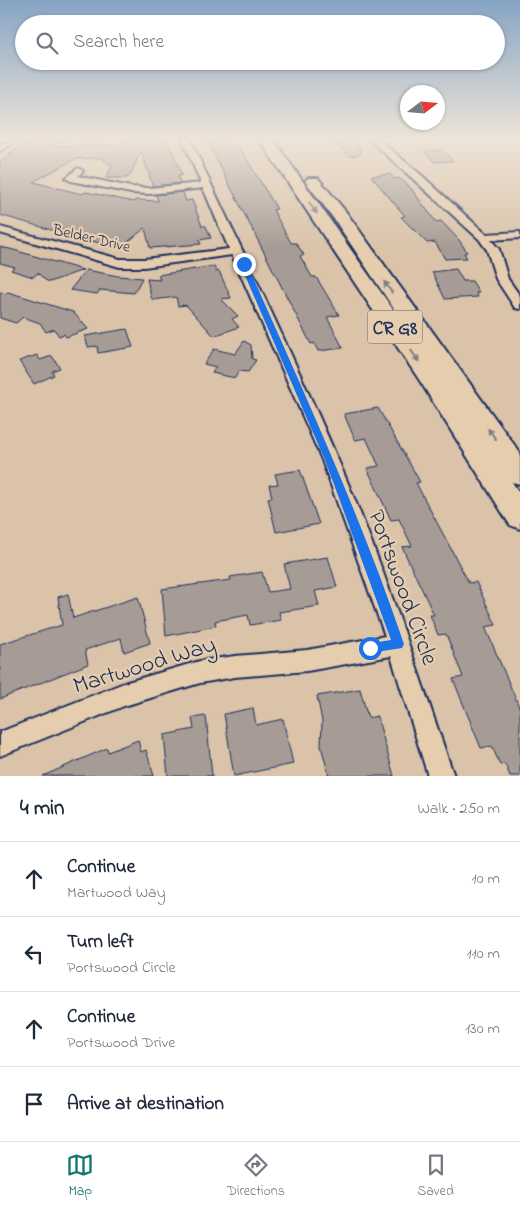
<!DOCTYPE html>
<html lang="en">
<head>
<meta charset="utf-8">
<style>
  body { margin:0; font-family:"Indie Flower",sans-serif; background:#f6f6f7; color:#1f2937 }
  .compass { position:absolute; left:400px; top:85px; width:45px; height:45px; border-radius:50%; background:#fff; box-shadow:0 1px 4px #0004; rotate:74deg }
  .stop { position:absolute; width:15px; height:15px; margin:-11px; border:4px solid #1a73e8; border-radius:50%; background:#fff }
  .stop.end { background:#1a73e8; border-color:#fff; box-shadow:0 1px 5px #0008 }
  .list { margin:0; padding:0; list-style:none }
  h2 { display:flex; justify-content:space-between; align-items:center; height:65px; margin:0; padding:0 20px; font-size:21px }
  h2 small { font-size:16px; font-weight:400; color:#747a83 }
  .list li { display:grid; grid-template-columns:32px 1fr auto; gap:15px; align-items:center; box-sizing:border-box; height:75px; padding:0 20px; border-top:1px solid #e0e1e3 }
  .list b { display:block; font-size:19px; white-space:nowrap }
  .list p { margin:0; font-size:16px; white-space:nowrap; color:#747a83 }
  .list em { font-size:16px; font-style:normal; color:#747a83 }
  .icon { flex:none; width:28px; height:28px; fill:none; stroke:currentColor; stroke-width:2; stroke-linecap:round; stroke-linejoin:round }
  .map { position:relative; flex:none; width:520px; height:776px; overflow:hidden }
  .search { position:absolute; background:#fff; box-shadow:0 1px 4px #0004; left:15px; right:15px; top:15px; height:55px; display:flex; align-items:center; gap:12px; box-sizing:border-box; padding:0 18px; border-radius:28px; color:#747a83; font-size:19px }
  .sheet { height:365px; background:#fff }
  nav { display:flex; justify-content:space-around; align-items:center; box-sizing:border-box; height:70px; border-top:1px solid #e0e1e3; background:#fff; font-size:14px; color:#747a83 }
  nav a { display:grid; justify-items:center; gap:2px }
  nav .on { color:#0f766e }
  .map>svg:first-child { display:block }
  .building { fill:#a79c95; stroke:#1b2f5e }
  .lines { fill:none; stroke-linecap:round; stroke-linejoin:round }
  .minor-casing { stroke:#1b2f5e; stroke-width:4 }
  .primary-casing { stroke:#1b2f5e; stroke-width:4 }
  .minor { fill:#e6cdae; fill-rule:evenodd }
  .primary { fill:#e6cdae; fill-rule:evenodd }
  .oneway { fill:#807e86 }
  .route { fill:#1a73e8 }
  .labels { text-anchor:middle; stroke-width:4.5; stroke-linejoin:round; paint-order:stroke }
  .far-street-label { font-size:16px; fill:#1b2f5e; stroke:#e6cdae }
  .shield { fill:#e6cdae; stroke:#585e76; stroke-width:1 }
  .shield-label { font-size:19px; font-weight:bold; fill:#1b2f5e }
  .near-street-label { font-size:24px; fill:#1b2f5e; stroke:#e6cdae }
</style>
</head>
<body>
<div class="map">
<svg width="520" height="776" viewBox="0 0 520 776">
  <rect width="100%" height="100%" fill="#dac3a9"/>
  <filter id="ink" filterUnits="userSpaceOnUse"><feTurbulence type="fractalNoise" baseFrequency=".02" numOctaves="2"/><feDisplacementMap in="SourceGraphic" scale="10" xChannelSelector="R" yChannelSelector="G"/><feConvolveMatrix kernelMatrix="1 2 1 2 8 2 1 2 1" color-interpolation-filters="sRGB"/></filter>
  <g filter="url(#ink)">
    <!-- building -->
    <g class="building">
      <path d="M39 139H65L52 146 118 145 128 139H167L182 175 178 176 180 183 153 186 141 151 130 176 126 178H106L112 166 102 158 75 159 33 182 82 194 86 192 134 202 135 200 158 201 156 195 183 192 186 201 192 200 202 226H206L211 238 199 240 201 244 150 248 145 228 124 245 115 242 110 246 82 238 86 236 59 229 55 231 0 215V162L13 155 8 154Z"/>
      <path d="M206 139H224L228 146 238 145 277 209 273 210 291 243H296L304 255 300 256 312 277H316L339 315 327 317 343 348 318 351 314 343 311 344Z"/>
      <path d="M330 139H353L362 154 350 156Z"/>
      <path d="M440 150H442L453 161 434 162 424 151Z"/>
      <path d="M390 174 394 179 399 178 409 186 436 222 441 221 459 240 467 252 464 253 467 258 445 259 435 242 427 243 401 217 405 216 371 176Z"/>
      <path d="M0 247 10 249 83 270 50 282 45 280 38 273 33 277 11 270 15 267 0 263Z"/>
      <path d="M214 266 216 272 219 271 231 298 221 299 238 316 232 319 239 327 214 336 186 305 178 306 176 297 153 300 151 297 147 279 160 280 158 275Z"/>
      <path d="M456 269 463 281H472L479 292 476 293 478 297 445 299 432 272Z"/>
      <path d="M86 270 118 276 142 278 134 293 100 290 97 294 70 290Z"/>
      <path d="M0 292 5 294 8 292 73 312 88 329 66 337 64 334 59 336 54 329 46 332 40 323 23 317 16 323 0 318Z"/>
      <path d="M127 329 133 347 98 353 97 346 88 347 85 336Z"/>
      <path d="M244 341 251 345 252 359 256 360 248 372 239 371 235 378 212 373 216 367 204 364 214 349 235 354Z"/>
      <path d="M37 355 40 360 52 356 60 368 52 371 54 375 34 384 19 361Z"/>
      <path d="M378 408 420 482 416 483 469 583 476 582 496 625 485 627 520 709V776H510L505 764 500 765 492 746 481 748 453 679 463 677 446 634 438 635 430 615H434L402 547 412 546 399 519 391 520 367 468 379 466 366 438 355 440 344 414Z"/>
      <path d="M300 470 319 524 276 532 268 498 272 497 269 485 278 484 275 474Z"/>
      <path d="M328 557 337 587 315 591 319 606 279 612 281 620 250 625 248 615 215 621 216 626 166 636 162 589 231 580 230 577 262 572 268 592 290 589 284 564Z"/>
      <path d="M68 594 73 618 138 597 150 643 124 652 121 638 85 650 88 664 0 699V644L62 625 58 597Z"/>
      <path d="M360 689 368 718 377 716 394 776H329L321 746 322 721 317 696Z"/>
      <path d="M253 708 256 725 283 719 293 764 234 776 224 714Z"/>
      <path d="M206 716 212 776H168L164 735 194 729 192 718Z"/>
      <path d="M138 740 141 752 146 750 154 776H43L107 748 108 752Z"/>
    </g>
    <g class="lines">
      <!-- minor casing -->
      <g class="minor-casing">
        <g id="minor">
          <path d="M11 139H22L0 151V145Z"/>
          <path d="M182 139H190C239 245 291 350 338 460 383 563 417 670 454 776H428L391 656 307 671 235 677 200 683 124 706 0 756V732L124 683 200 661 235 656 307 650 385 636 322 460 232 255 144 267H120L0 233V227L120 259H144L229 249 203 188 149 194 131 193 71 181 66 178 78 168 83 171 78 176 131 187 149 188 201 183Z"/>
          <path d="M369 139H378L420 174 486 234 520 232V238L491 240 499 249 508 279 520 296V309L515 308 496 279 487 250 479 239Z"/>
        </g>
      </g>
      <!-- primary casing -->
      <g class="primary-casing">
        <path id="primary" d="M259 139H273L416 342 334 219 305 181 308 178H318L346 212 520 453V484L512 482 520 494V529L510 525 420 381Z"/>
      </g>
      <!-- minor -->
      <use href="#minor" class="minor"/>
      <!-- primary -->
      <use href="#primary" class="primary"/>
    </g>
    <!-- one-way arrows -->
    <defs><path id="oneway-solid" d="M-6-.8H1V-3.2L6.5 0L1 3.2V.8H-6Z" transform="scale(1.25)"/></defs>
    <g class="oneway">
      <use href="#oneway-solid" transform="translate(313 208) rotate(55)"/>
      <use href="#oneway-solid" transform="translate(388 287) rotate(-125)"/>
      <use href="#oneway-solid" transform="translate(415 356) rotate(55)"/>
      <use href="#oneway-solid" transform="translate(492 434) rotate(-126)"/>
    </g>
  </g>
  <!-- sky -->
  <linearGradient id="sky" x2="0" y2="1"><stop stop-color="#86a4c4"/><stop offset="0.56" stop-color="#eee4d8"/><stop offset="1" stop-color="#eee4d8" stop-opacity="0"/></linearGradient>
  <rect width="520" height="248" fill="url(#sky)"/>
  <!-- route -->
  <path class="route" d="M244 262 247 264C303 390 360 514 404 644L402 648 370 653 366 652 364 648 366 644 391 640 325 460 240 264Z"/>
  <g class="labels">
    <!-- far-street labels -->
    <g class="far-street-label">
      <text transform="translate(92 237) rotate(13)" y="6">Belder Drive</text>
    </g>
    <!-- shield labels -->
    <rect class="shield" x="367.5" y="310.5" width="55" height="33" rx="4"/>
    <g class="shield-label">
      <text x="395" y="334">CR G8</text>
    </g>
    <!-- near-street labels -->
    <g class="near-street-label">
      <text transform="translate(404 587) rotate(70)" y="8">Portswood Circle</text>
      <text transform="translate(144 664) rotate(-17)" y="8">Martwood Way</text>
    </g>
  </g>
</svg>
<svg class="compass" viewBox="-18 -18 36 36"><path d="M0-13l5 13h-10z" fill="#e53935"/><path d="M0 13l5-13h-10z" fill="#747a83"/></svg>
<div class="stop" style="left:370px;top:648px"></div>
<div class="stop end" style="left:244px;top:264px"></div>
<div class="search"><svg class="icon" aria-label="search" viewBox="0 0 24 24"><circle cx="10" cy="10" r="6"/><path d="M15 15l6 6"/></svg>Search here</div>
</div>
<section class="sheet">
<h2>4 min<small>Walk · 250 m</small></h2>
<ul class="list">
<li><svg class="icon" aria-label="ahead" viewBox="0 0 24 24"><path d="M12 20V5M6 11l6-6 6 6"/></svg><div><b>Continue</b><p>Martwood Way</p></div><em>10 m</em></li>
<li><svg class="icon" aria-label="left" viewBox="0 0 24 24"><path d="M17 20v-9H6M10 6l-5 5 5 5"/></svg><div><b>Turn left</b><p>Portswood Circle</p></div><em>110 m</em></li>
<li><svg class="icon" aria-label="ahead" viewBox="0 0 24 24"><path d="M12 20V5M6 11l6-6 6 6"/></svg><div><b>Continue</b><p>Portswood Drive</p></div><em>130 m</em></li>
<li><svg class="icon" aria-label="arrive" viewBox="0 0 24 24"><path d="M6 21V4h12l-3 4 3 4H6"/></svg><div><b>Arrive at destination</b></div></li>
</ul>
</section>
<nav>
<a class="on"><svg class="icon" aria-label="map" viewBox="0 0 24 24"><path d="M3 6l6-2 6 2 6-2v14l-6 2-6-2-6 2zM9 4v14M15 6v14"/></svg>Map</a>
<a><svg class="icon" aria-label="directions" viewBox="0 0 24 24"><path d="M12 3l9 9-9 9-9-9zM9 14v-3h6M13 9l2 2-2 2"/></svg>Directions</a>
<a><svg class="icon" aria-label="saved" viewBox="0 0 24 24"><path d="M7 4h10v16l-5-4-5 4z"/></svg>Saved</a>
</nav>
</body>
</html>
